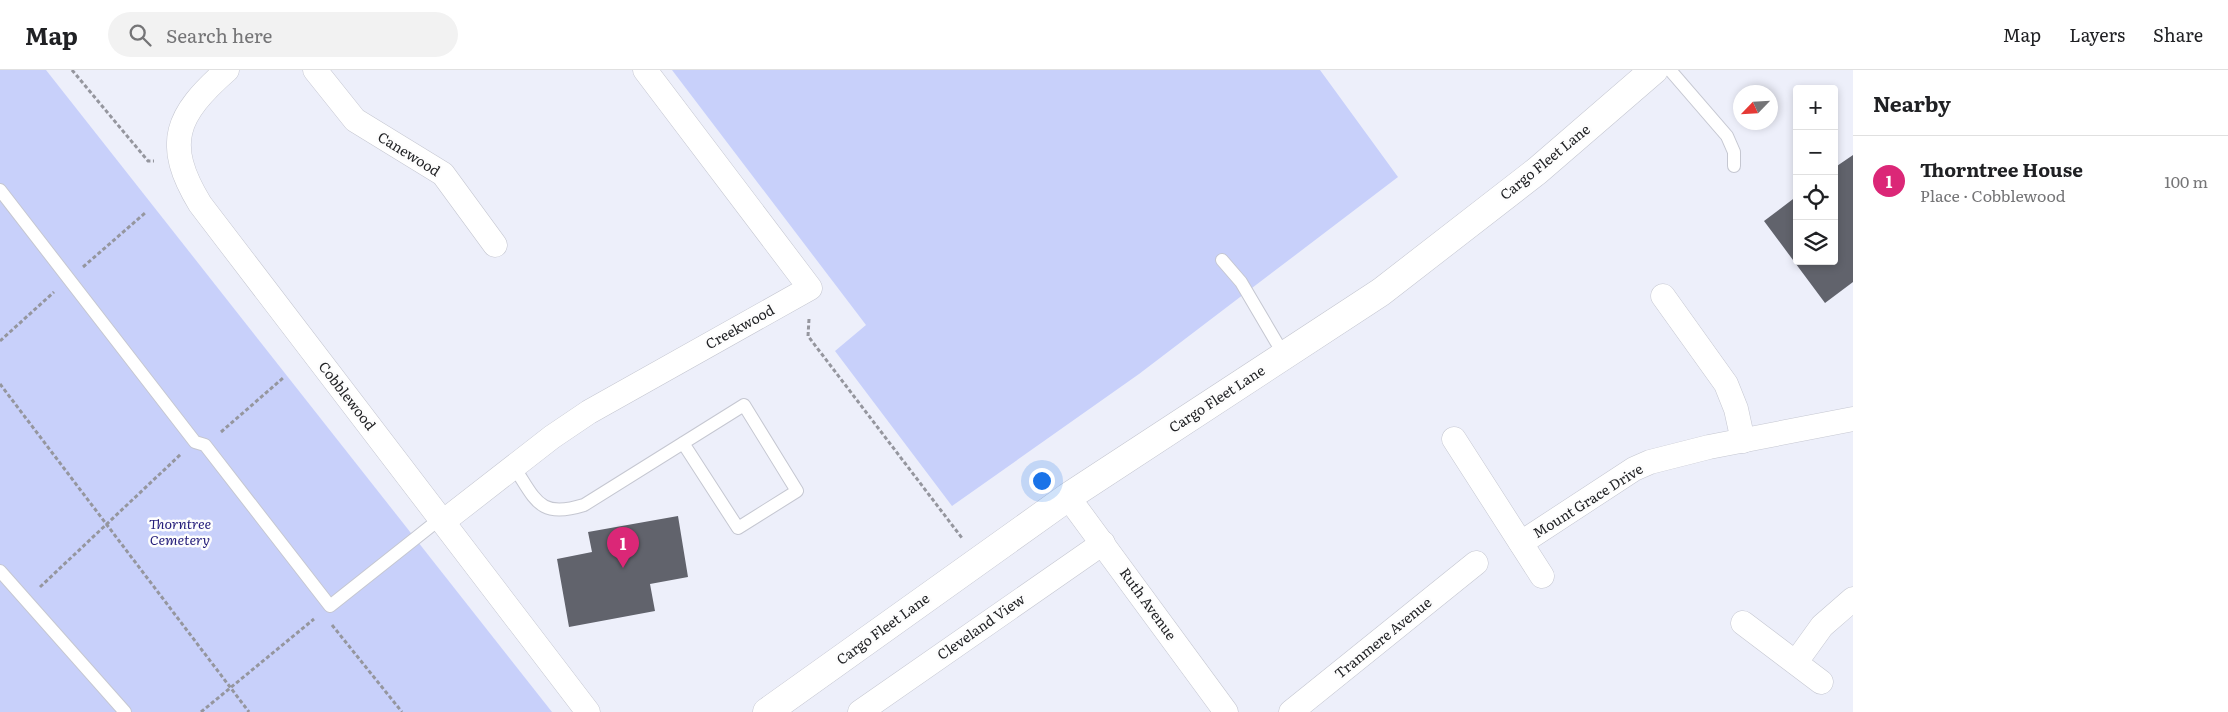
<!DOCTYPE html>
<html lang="en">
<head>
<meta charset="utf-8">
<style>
  body { margin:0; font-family:Literata,serif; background:#f2f2f2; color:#202124 }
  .controls { position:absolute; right:15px; top:15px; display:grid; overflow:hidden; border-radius:5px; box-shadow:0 2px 8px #0003 }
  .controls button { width:45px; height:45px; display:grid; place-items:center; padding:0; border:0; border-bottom:1px solid #e0e0e0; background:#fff; color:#202124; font:25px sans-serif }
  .compass { position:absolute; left:1733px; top:15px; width:45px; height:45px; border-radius:50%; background:#fff; box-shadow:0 2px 8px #0003; rotate:245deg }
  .you { position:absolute; left:1041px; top:410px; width:18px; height:18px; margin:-12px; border:4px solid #fff; border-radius:50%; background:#1a73e8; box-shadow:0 0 0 8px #1a73e833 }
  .badge { display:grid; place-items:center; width:32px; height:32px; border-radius:50%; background:#db2777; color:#fff; font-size:16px; font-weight:700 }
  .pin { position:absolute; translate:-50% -41px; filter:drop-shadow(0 1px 2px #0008) }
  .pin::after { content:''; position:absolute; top:26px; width:18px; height:15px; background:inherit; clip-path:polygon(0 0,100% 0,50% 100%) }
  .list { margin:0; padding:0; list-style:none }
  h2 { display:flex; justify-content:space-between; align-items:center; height:65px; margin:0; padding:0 20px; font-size:21px }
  h2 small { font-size:16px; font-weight:400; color:#757577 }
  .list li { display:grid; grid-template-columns:32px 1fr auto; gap:15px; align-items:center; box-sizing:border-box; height:90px; padding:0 20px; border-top:1px solid #e0e0e0 }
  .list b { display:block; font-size:19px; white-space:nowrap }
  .list p { margin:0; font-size:16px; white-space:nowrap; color:#757577 }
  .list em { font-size:16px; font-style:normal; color:#757577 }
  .icon { flex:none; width:28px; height:28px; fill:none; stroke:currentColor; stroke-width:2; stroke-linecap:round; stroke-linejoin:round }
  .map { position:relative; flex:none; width:1853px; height:642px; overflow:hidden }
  header { display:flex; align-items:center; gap:30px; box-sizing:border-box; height:70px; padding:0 25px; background:#fff; border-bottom:1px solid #e0e0e0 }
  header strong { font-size:24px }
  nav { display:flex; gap:28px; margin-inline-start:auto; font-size:18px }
  .search { width:350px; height:45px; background:#f2f2f2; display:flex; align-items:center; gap:12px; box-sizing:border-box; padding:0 18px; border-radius:28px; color:#757577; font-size:19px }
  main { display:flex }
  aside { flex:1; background:#fff }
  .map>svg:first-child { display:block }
  .green { fill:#c8d0fa }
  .building { fill:#61636c }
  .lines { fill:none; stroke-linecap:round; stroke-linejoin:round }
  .service-casing { stroke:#c5c7d1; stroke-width:14 }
  .minor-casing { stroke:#c5c7d1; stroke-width:25 }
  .primary-casing { stroke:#c5c7d1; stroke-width:29 }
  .path { stroke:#95969e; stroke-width:3; stroke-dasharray:4 2.5; stroke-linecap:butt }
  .service { stroke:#fff; stroke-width:12 }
  .minor { stroke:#fff; stroke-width:24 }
  .primary { stroke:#fff; stroke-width:28 }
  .labels { text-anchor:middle; stroke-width:5; stroke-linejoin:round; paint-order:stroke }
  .street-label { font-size:14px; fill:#222326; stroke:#fdfdfd }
  .park-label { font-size:14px; font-style:italic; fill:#231c79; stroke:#fdfdfd }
</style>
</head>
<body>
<header>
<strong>Map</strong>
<div class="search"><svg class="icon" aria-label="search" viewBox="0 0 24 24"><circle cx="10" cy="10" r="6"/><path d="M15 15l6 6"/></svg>Search here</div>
<nav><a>Map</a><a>Layers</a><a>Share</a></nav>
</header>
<main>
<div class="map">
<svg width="1853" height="642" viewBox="0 0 1853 642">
  <rect width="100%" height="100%" fill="#edeffa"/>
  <!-- green -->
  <g class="green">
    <path d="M0 0H46L552 642H0Z"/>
    <path d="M672 0H1320L1398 107 1139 304 952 436 835 281 866 255Z"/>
  </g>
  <!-- building -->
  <g class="building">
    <path d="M1853 85V212L1825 233 1764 151 1797 126V191H1834V98Z"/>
    <path d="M678 446 688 507 650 514 655 541 569 557 557 489 592 482 588 462Z"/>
  </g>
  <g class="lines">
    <!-- service casing -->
    <g class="service-casing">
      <g id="service">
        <path d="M1670 0 1727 66 1734 82V96"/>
        <path d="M0 120 195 372 205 375 330 536 441 448"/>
        <path d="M1222 190 1241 212 1284 285"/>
        <path d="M514 397C536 430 539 449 584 435L744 335 797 421 738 458 683 373"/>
        <path d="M0 501 125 642"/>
      </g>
    </g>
    <!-- minor casing -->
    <g class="minor-casing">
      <g id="minor">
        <path d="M227 0C176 45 163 73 200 134L588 642"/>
        <path d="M315 0 355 50 443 104 495 175"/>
        <path d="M1663 226 1726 314 1736 339 1743 371"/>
        <path d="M1454 369 1542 506"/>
        <path d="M1068 427 1226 642"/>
        <path d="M444 451 552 367 589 342 810 218 645 0"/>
        <path d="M1521 473 1634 399 1650 392 1709 377 1853 349"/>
        <path d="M1743 553 1821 612"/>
        <path d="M1796 592 1822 556 1853 529"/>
        <path d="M860 642 1103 473"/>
        <path d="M1291 642 1476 493"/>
      </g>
    </g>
    <!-- primary casing -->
    <g class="primary-casing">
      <path id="primary" d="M767 642 1068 427 1381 222 1537 101 1654 0"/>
    </g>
    <!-- path -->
    <g class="path">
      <path d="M72 0 148 91H154"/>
      <path d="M83 197 145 143"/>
      <path d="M809 249 808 266 962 468"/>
      <path d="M0 271 54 222"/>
      <path d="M0 314 249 642"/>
      <path d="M221 362 283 308"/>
      <path d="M40 517 181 384"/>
      <path d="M332 555 402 642"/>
      <path d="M201 642 314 549"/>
    </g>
    <!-- service -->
    <use href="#service" class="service"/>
    <!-- minor -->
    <use href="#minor" class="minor"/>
    <!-- primary -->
    <use href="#primary" class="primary"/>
  </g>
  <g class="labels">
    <!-- street labels -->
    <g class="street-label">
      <text transform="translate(409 84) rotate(32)" y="5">Canewood</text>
      <text transform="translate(1545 92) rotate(-39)" y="5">Cargo Fleet Lane</text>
      <text transform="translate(740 257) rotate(-29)" y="5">Creekwood</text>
      <text transform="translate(347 326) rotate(52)" y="5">Cobblewood</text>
      <text transform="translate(1217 329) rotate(-33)" y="5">Cargo Fleet Lane</text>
      <text transform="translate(1588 431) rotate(-32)" y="5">Mount Grace Drive</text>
      <text transform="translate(1148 534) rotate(54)" y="5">Ruth Avenue</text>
      <text transform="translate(981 557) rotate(-35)" y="5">Cleveland View</text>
      <text transform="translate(883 559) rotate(-36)" y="5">Cargo Fleet Lane</text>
      <text transform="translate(1383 568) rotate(-39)" y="5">Tranmere Avenue</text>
    </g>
    <!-- park labels -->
    <g class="park-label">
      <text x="180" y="459">Thorntree<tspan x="180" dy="16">Cemetery</tspan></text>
    </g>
  </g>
</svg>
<div class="controls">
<button>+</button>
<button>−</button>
<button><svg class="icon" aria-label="locate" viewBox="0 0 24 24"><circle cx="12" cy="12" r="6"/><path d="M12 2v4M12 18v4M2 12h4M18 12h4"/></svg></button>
<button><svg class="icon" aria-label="layers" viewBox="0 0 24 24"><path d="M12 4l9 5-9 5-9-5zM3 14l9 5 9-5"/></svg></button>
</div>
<svg class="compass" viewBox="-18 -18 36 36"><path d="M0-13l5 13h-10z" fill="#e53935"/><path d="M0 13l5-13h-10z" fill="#757577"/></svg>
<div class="you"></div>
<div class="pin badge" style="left:623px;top:498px">1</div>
</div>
<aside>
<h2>Nearby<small></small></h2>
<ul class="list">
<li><span class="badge">1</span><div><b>Thorntree House</b><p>Place · Cobblewood</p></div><em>100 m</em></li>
</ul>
</aside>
</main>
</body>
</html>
